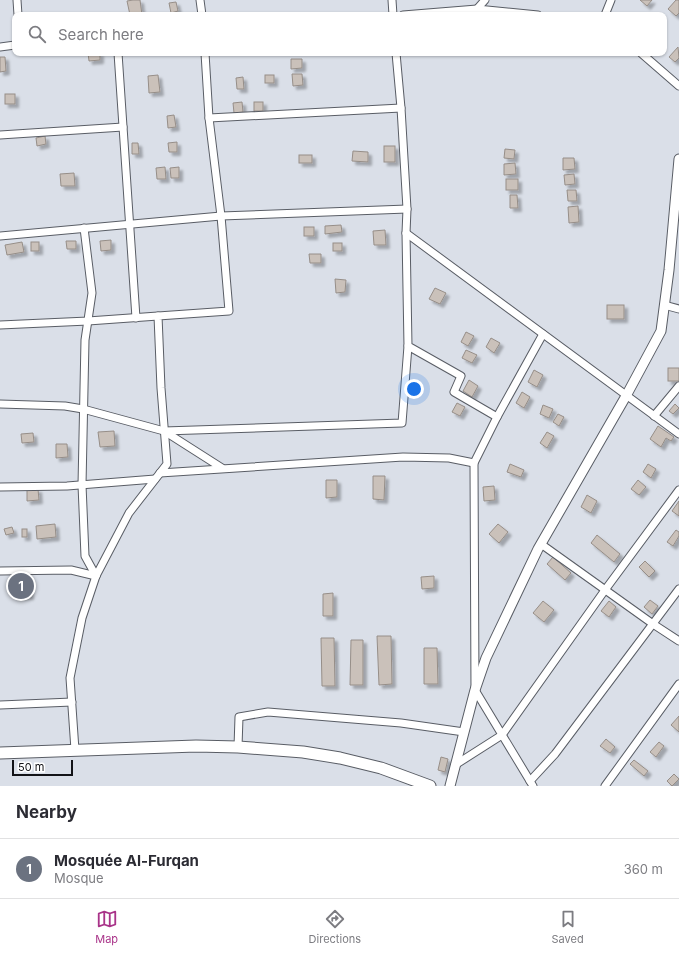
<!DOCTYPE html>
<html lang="en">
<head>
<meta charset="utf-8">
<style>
  body { margin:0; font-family:Inter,sans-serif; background:#f7f7f7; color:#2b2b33 }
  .scale { position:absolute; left:12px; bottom:10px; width:61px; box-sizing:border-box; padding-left:4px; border:2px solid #121317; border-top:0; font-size:11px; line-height:14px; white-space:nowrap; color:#121317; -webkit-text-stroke:3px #fff; paint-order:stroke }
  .you { position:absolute; left:414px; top:389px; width:14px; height:14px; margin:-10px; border:3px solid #fff; border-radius:50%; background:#1a73e8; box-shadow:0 0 0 6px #1a73e833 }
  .badge { display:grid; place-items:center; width:26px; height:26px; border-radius:50%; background:#a93389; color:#fff; font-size:13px; font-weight:700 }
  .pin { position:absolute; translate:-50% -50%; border:2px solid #fff; box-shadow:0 1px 4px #0006 }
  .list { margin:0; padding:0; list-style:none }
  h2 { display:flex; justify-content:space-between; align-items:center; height:52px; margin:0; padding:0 16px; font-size:17px }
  h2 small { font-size:13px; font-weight:400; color:#7c7c81 }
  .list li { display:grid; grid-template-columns:26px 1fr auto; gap:12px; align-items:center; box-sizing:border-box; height:60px; padding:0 16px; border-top:1px solid #e1e1e2 }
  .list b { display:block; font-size:15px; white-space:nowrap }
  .list p { margin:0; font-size:13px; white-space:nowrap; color:#7c7c81 }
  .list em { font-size:13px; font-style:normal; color:#7c7c81 }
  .icon { flex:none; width:22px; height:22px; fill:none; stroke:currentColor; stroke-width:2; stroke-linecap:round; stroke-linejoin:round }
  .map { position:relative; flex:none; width:679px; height:786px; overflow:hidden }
  .search { position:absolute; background:#fff; box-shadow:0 1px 3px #0004; left:12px; right:12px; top:12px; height:44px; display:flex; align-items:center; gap:10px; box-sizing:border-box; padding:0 14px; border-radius:8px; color:#7c7c81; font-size:15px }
  .sheet { height:112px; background:#fff }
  nav { display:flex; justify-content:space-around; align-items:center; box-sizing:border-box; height:56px; border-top:1px solid #e1e1e2; background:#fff; font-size:11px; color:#7c7c81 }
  nav a { display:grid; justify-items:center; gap:2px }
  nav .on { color:#a93389 }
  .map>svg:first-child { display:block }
  .building { fill:#cac1ba; stroke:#968e88; filter:url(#shadow) }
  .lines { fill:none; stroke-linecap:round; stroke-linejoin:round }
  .minor-casing { stroke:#595d65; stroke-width:9 }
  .tertiary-casing { stroke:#595d65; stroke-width:11 }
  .primary-casing { stroke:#595d65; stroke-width:13 }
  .minor { stroke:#fff; stroke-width:7 }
  .tertiary { stroke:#fff; stroke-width:9 }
  .primary { stroke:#fff; stroke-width:11 }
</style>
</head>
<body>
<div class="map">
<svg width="679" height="786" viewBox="0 0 679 786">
  <defs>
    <filter id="shadow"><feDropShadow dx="3.5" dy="3.5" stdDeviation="1" flood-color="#0004"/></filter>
  </defs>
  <rect width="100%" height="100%" fill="#dadfe8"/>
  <!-- building -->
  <g class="building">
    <path d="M133 0H140L142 15H130L127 1Z"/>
    <path d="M640 0H652L647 6Z"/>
    <path d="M676 0H679V13L676 16 668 9Z"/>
    <path d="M176 2 178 11 171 13 169 3Z"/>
    <path d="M678 47 679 58 675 62 669 57Z"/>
    <path d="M88 53H100V60L89 61Z"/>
    <path d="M0 57H5L6 71 0 72Z"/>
    <path d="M291 59H302V68L291 69Z"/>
    <path d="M292 74H302L303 85 293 86Z"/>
    <path d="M158 75 160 92 149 93 148 76Z"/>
    <rect x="265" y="75" width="9" height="8"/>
    <path d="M243 77 244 89H237L236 78Z"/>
    <rect x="5" y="94" width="10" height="10"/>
    <path d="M242 102 243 112 234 113 233 103Z"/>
    <rect x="254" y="102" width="9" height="9"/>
    <path d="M174 115 176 127 168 128 167 116Z"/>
    <path d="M45 136 46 144 37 146 36 138Z"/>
    <path d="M177 142V152H169L168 143Z"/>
    <path d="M132 143H138L139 154H132Z"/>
    <rect x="384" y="146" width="11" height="16"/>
    <path d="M505 149 515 150 514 159 504 158Z"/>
    <path d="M353 151 368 152V162L352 161Z"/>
    <rect x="299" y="155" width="13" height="8"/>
    <path d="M563 158H574L575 169 563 170Z"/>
    <path d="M515 163 516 174 504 175V164Z"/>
    <path d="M165 167 166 179H157L156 168Z"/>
    <path d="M179 167V178H171L170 168Z"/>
    <path d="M74 173 75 186H61L60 174Z"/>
    <path d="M574 174 575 184 565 185 564 175Z"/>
    <rect x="506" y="179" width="12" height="11"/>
    <path d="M567 190H576L577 201H568Z"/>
    <path d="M510 195H517L518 208H510Z"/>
    <path d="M578 206 579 222 569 223 568 207Z"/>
    <path d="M341 225 342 232 325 234V226Z"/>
    <rect x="304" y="227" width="10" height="9"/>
    <path d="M385 230 386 245H374L373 231Z"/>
    <path d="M111 240V250L101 251 100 241Z"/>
    <path d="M66 241H76V249H67Z"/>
    <path d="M22 242 24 252 7 255 5 245Z"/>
    <rect x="31" y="242" width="8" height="9"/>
    <rect x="333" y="243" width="9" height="8"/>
    <path d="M309 254H321V263H310Z"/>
    <path d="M335 279 346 280 345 292 336 293Z"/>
    <path d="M435 288 446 293 440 304 429 299Z"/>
    <rect x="607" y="305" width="17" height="14"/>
    <path d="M466 332 474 336 468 346 461 342Z"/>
    <path d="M491 338 500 343 494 353 486 347Z"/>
    <path d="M466 350 477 355 472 363 462 358Z"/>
    <rect x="668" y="368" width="11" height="13"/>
    <path d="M534 370 543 375 537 387 528 382Z"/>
    <path d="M469 380 478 386 472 397 463 391Z"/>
    <path d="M522 392 530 397 524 408 516 403Z"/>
    <path d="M457 403 465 407 460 416 452 412Z"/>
    <path d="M675 404 679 408 673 414 669 411Z"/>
    <path d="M543 405 553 409 549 418 540 414Z"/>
    <path d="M558 414 564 417 559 426 553 422Z"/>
    <path d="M658 426 674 437 671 441 666 438 661 447 650 439Z"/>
    <path d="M114 431 115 446 100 447 98 432Z"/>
    <path d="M547 432 554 436 547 448 540 443Z"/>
    <path d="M33 433 34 442 22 443 21 434Z"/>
    <path d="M56 444H67L68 457 56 458Z"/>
    <path d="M510 464 524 470 521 477 507 472Z"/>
    <path d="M648 464 656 469 651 478 643 472Z"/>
    <path d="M373 476H385L384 500 373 499Z"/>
    <path d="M326 480H337V497L326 498Z"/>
    <path d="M638 480 646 487 639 495 631 489Z"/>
    <path d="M494 486 495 500 484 501 483 487Z"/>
    <path d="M38 489 39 500 27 501V490Z"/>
    <path d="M587 495 597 501 591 513 581 507Z"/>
    <path d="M679 501V516L672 511Z"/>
    <path d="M55 524 56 537 37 539 36 526Z"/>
    <path d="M498 524 508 532 499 543 489 534Z"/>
    <path d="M12 527 14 533 6 535 4 529Z"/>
    <rect x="22" y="529" width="5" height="8"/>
    <path d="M676 530 679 532V536L673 546 667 542Z"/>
    <path d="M597 535 620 554 614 562 591 543Z"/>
    <path d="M553 557 571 573 565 580 547 564Z"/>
    <path d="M645 561 655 571 649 577 639 567Z"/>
    <path d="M13 576H29L30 596H14Z"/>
    <path d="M434 576V588L422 589 421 577Z"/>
    <path d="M333 593V616H323V594Z"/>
    <path d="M650 600 658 606 652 614 644 607Z"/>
    <path d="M543 601 554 610 544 622 533 613Z"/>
    <path d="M609 601 616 607 609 617 601 611Z"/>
    <path d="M377 636H391L392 684 379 685Z"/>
    <path d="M321 638H334L335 686H322Z"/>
    <path d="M351 640H363V685H350Z"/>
    <path d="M424 648H437L438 684H424Z"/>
    <path d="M679 716V732L671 725Z"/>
    <path d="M606 739 615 747 610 753 600 746Z"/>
    <path d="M659 742 664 746 656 757 650 752Z"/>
    <path d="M441 757 448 759 445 772 438 770Z"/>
    <path d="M634 760 648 771 644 776 630 764Z"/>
    <path d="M674 774 679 779 672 786 667 781Z"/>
  </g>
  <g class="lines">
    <!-- minor casing -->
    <g class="minor-casing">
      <g id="minor">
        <path d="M17 0 18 15"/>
        <path d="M200 0 202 15"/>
        <path d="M392 0 393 15"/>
        <path d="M477 9 485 0"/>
        <path d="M403 15 477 9 538 15"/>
        <path d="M605 15 611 0"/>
        <path d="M0 47 15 45"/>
        <path d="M118 53 136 318"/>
        <path d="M396 53 401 108 407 209 406 233 408 346 461 376 454 392 497 417"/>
        <path d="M641 53 679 86"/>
        <path d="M209 118 401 108"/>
        <path d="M0 135 123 127"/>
        <path d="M84 228 92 293 85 340 82 485 85 556 96 576"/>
        <path d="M406 233 679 434"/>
        <path d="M0 236 221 216 407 209"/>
        <path d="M664 305 679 309"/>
        <path d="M0 325 88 321 158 316"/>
        <path d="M0 404 65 406 83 409 164 431 222 468"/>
        <path d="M654 416 679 386"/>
        <path d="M164 431 402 423 408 346"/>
        <path d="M160 473 403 457 449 458 474 463"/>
        <path d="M0 487 67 486 155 479"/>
        <path d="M541 544 653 624 679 641"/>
        <path d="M0 571 71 570 96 576"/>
        <path d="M0 705 72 702"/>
        <path d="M238 747 239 717 268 712 401 723 464 732"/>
        <path d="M75 750 70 678 82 618 96 576 129 513 167 464 161 388 158 316 229 311 221 216 209 118 205 53"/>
        <path d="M455 765 502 735 605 590 679 490"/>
        <path d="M530 781 555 754 679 589"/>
        <path d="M533 786 475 690 474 463 497 417 543 334"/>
        <path d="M605 786 679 684"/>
      </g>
    </g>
    <!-- tertiary casing -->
    <g class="tertiary-casing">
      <path id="tertiary" d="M450 786 475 690 486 658 538 549 626 396 661 331 669 270 679 159"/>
    </g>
    <!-- primary casing -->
    <g class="primary-casing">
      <path id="primary" d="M0 753 196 746 238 747 303 752 340 758 381 768 430 786"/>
    </g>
    <!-- minor -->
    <use href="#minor" class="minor"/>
    <!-- tertiary -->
    <use href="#tertiary" class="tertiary"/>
    <!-- primary -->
    <use href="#primary" class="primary"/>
  </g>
</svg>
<div class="scale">50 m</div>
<div class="you"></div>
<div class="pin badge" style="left:21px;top:586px;background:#6b7280">1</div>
<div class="search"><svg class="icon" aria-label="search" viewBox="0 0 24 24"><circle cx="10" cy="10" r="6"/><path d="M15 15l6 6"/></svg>Search here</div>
</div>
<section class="sheet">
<h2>Nearby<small></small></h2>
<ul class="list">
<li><span class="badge" style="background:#6b7280">1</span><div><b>Mosquée Al-Furqan</b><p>Mosque</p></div><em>360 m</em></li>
</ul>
</section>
<nav>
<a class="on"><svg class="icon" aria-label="map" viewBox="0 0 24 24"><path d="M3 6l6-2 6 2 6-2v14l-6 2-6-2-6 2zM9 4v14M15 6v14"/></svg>Map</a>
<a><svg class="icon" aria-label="directions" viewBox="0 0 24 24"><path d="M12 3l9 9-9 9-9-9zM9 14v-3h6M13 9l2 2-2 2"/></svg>Directions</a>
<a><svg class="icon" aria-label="saved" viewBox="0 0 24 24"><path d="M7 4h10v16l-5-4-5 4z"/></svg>Saved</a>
</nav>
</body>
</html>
